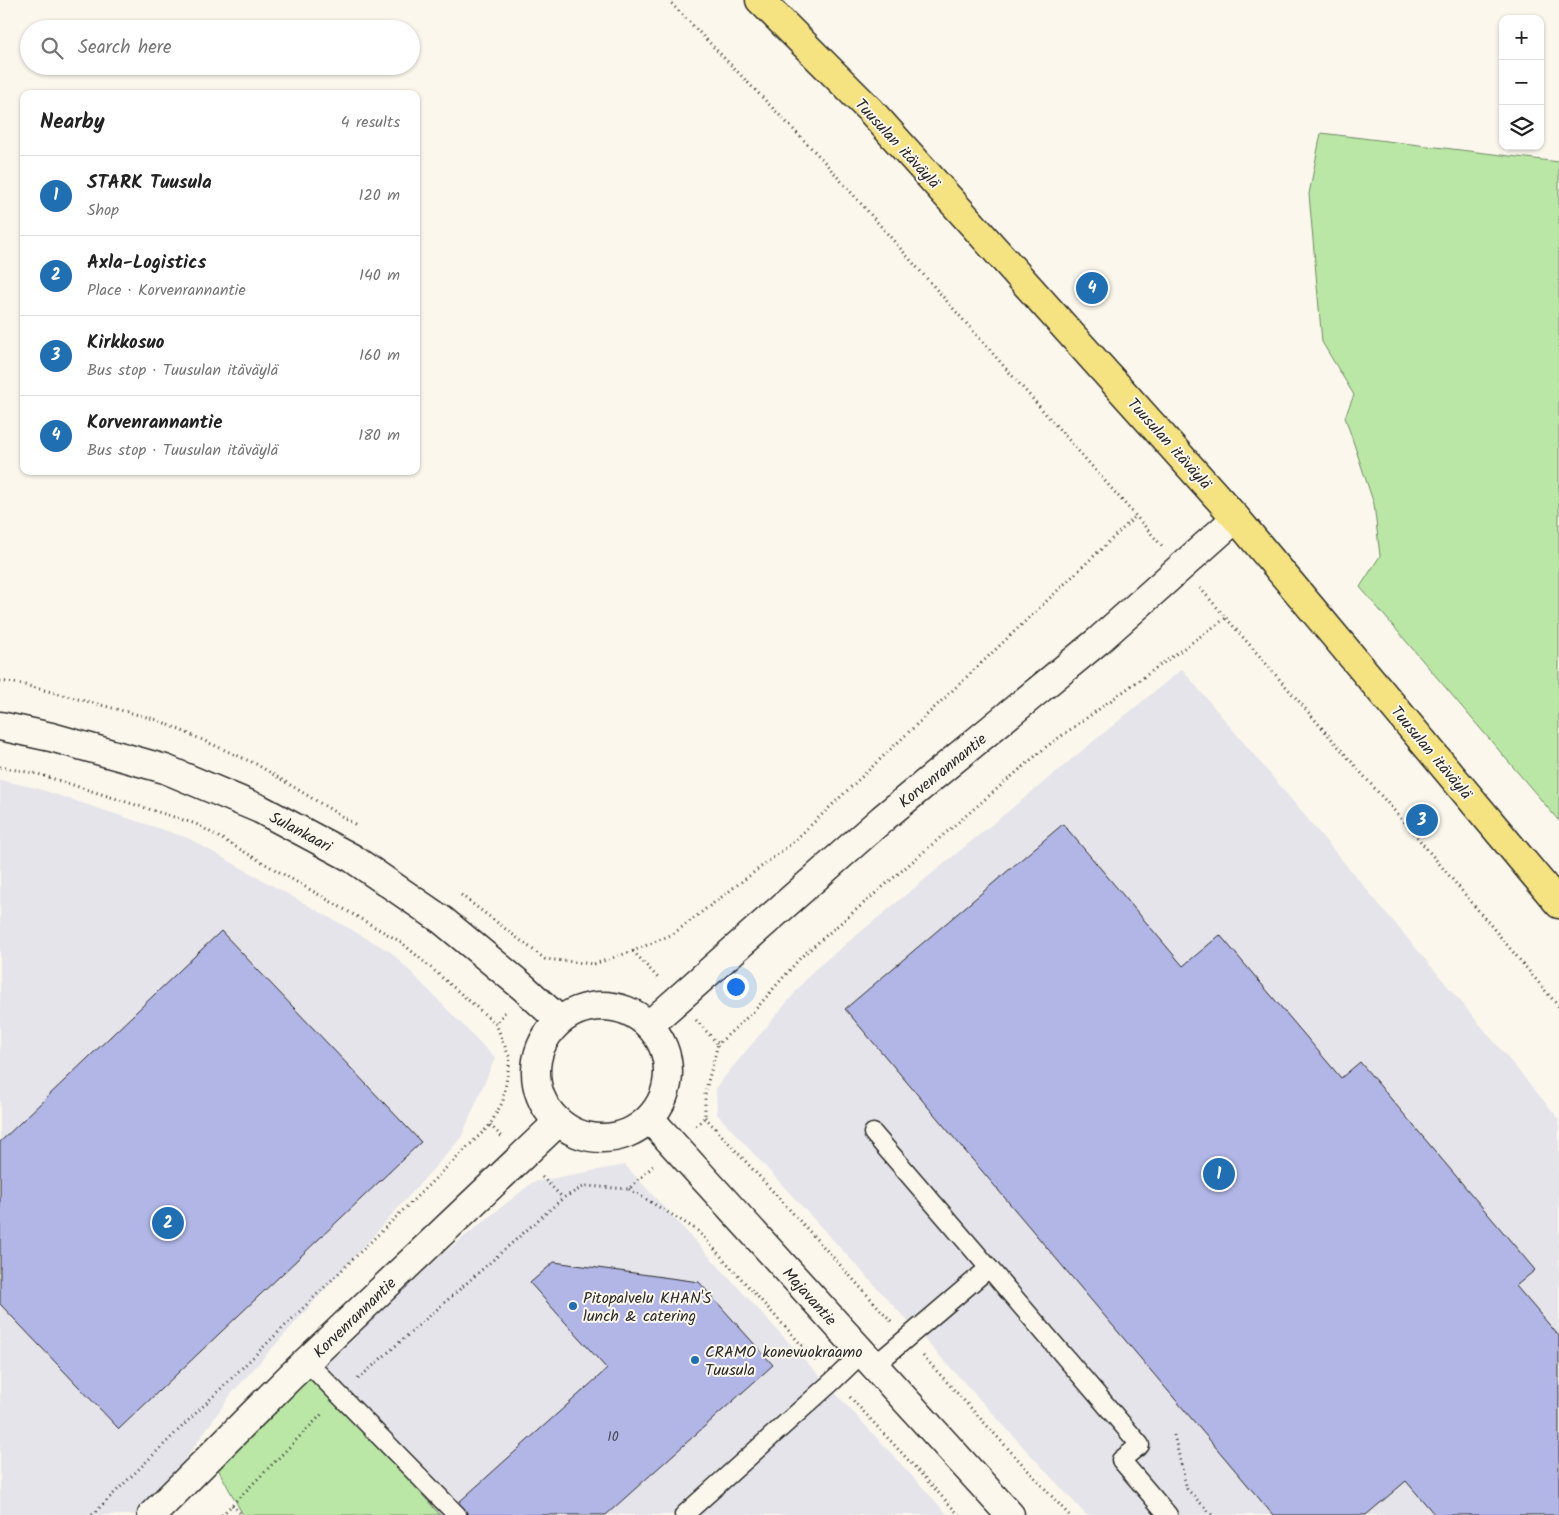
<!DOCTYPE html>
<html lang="en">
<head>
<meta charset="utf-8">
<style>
  body { margin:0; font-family:Kalam,sans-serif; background:#f2f2f2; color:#222 }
  .controls { position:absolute; right:15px; top:15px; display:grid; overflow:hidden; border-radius:10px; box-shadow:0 1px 4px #0004 }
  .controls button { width:45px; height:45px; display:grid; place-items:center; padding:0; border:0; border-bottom:1px solid #e0e0e0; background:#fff; color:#222; font:25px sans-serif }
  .you { position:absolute; left:735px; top:986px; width:18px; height:18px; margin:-12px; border:4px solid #fff; border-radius:50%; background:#1a73e8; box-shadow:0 0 0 8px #1a73e833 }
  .badge { display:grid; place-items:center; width:32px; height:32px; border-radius:50%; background:#1f6fb2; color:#fff; font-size:16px; font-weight:700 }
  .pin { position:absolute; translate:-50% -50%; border:2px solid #fff; box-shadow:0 1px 5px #0006 }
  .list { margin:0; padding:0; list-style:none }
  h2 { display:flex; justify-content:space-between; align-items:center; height:65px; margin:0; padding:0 20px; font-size:21px }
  h2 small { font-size:16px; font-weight:400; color:#767676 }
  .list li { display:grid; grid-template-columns:32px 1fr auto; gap:15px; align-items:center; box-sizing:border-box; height:80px; padding:0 20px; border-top:1px solid #e0e0e0 }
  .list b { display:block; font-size:19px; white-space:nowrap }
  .list p { margin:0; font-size:16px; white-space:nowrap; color:#767676 }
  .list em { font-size:16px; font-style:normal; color:#767676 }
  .icon { flex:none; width:28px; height:28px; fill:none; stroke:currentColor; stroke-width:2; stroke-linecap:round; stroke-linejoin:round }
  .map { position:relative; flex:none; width:1559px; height:1515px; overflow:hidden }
  .search { position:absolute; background:#fff; box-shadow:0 1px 4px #0004; left:20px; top:20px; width:400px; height:55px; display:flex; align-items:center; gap:12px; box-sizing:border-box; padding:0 18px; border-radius:28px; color:#767676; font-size:19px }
  .panel { position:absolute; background:#fff; box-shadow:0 1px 4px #0004; left:20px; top:90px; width:400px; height:385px; border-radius:10px }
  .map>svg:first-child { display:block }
  .built { fill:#e5e4ea }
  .green { fill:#bae7a6; stroke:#728968 }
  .building { fill:#b1b6e7; stroke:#2b2b2b }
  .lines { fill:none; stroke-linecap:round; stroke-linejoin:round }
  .lane-casing { stroke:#2b2b2b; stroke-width:21 }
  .street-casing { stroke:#2b2b2b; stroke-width:31 }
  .secondary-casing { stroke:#2b2b2b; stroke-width:31 }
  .primary-casing { stroke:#2b2b2b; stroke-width:31 }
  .path { stroke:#2b2b2b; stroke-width:3; stroke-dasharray:1 4; stroke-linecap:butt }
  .lane { stroke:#fbf7ec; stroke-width:18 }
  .street { stroke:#fbf7ec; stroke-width:28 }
  .secondary { stroke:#fbf7ec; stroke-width:28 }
  .primary { stroke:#f5e382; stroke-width:28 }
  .poi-dot { fill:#1f6fb2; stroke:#fbf7ec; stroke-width:2 }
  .labels { text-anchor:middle; stroke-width:4; stroke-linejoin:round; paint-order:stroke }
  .number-label { font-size:14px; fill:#4c4e5a }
  .street-label { font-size:16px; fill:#2b2b2b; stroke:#fbf7ec }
  .poi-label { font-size:16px; fill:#2b2b2b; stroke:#fbf7ec; text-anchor:start }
</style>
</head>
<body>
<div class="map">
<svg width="1559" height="1515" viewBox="0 0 1559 1515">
  <rect width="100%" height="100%" fill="#fbf7ec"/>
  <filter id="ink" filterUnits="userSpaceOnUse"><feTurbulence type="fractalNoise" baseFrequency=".02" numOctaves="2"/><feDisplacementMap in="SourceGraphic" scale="10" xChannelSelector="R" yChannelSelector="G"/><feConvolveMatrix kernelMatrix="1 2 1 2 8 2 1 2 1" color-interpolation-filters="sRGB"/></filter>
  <g filter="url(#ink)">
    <!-- built -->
    <g class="built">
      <path d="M1182 669 1559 1119V1515H1086L717 1114 716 1087 814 970Z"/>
      <path d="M0 780 36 788 188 838 391 952 495 1058 461 1138 232 1393 146 1515H0Z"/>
      <path d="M625 1165 948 1515H440L307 1362 533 1182Z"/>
    </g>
    <!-- green -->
    <g class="green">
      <path d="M1321 133 1559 162V821L1360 587 1380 556 1374 504 1345 417 1354 395 1322 342 1309 194Z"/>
      <path d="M307 1362 440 1515H243L211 1456Z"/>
    </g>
    <!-- building -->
    <g class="building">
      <path d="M1063 824 1183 966 1220 935 1341 1078 1360 1062 1535 1270 1516 1286 1559 1336V1515H1435L1406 1481 1366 1515H1273L845 1009Z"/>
      <path d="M221 931 421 1142 119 1429 0 1304V1142Z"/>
      <path d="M554 1262 699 1282 773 1365 606 1515H469L458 1503 607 1369 530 1283Z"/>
    </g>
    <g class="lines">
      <!-- lane casing -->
      <g class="lane-casing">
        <g id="lane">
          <path d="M873 1133 989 1268 874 1366"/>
          <path d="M989 1268 1140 1445 1121 1460 1168 1515"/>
          <path d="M307 1362 457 1515"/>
          <path d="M684 1515 834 1380 862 1353"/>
        </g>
      </g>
      <!-- street casing -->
      <g class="street-casing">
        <g id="street">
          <path d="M651 1120 1010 1515"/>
          <path d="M152 1515 290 1377 558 1122"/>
        </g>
      </g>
      <!-- secondary casing -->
      <g class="secondary-casing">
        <g id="secondary">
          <path d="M0 726 51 737 165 769 260 809 352 858 442 920 523 987 559 1020"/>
          <circle cx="602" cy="1072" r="66"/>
          <path d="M649 1025 882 819 1098 641 1236 518"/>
        </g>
      </g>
      <!-- primary casing -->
      <g class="primary-casing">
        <path id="primary" d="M760 0 870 110 1236 518 1559 904"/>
      </g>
      <!-- path -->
      <g class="path">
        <path d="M668 0 820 157 1162 546"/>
        <path d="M1200 588 1411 830 1559 1007"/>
        <path d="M0 681 21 684 158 720 256 764 356 825"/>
        <path d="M0 767 38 774 196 824 401 942 496 1024 507 1009"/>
        <path d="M1411 830 1422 820"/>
        <path d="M461 895 545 959 594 964 633 951 673 934 791 844 1136 516"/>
        <path d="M633 951 658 978"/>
        <path d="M696 1020 718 1044"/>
        <path d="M705 1117 892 1322"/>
        <path d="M490 1125 502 1137"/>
        <path d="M696 1126 705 1117V1093L718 1044 755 1010 801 957 1046 747 1226 618"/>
        <path d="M542 1177 563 1198"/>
        <path d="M629 1189 697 1230 818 1363"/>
        <path d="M923 1356 1069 1515"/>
        <path d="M358 1379 563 1198 585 1186 629 1189 653 1166"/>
        <path d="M850 1397 959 1515"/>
        <path d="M1174 1435 1187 1489 1212 1515"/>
        <path d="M232 1505 242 1515"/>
        <path d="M92 1515 490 1125 503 1101 510 1059 496 1024"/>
        <path d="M222 1515 323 1413"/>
      </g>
      <!-- lane -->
      <use href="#lane" class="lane"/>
      <!-- street -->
      <use href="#street" class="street"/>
      <!-- secondary -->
      <use href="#secondary" class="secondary"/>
      <!-- primary -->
      <use href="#primary" class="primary"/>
    </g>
  </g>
  <!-- markers -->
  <g class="poi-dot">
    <circle cx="573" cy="1306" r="5"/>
    <circle cx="695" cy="1360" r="5"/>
  </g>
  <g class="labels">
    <!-- number labels -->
    <g class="number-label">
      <text x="613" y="1441">10</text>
    </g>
    <!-- street labels -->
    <g class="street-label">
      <text transform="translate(898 143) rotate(47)" y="6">Tuusulan itäväylä</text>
      <text transform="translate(1170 443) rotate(48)" y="6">Tuusulan itäväylä</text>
      <text transform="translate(1432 752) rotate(50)" y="6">Tuusulan itäväylä</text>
      <text transform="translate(942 770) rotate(-39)" y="6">Korvenrannantie</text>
      <text transform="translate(301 831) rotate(28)" y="6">Sulankaari</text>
      <text transform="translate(810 1296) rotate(48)" y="6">Majavantie</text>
      <text transform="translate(354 1317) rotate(-44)" y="6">Korvenrannantie</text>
    </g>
    <!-- poi labels -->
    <g class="poi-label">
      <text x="583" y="1303">Pitopalvelu KHAN'S<tspan x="583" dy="18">lunch &amp; catering</tspan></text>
      <text x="705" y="1357">CRAMO konevuokraamo<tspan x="705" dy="18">Tuusula</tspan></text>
    </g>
  </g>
</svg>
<div class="controls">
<button>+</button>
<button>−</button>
<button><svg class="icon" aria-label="layers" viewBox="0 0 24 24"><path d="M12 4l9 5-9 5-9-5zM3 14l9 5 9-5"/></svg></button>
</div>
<div class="you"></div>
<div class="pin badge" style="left:1219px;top:1174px">1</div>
<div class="pin badge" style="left:168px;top:1223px">2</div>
<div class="pin badge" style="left:1422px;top:820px">3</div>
<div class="pin badge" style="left:1092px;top:288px">4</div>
<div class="search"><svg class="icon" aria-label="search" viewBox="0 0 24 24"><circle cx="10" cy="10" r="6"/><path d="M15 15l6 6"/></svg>Search here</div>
<section class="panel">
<h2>Nearby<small>4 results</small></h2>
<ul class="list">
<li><span class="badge">1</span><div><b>STARK Tuusula</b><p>Shop</p></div><em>120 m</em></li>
<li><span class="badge">2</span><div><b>Axla-Logistics</b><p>Place · Korvenrannantie</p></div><em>140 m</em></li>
<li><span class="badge">3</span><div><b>Kirkkosuo</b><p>Bus stop · Tuusulan itäväylä</p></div><em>160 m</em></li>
<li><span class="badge">4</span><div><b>Korvenrannantie</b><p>Bus stop · Tuusulan itäväylä</p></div><em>180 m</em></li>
</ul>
</section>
</div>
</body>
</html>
